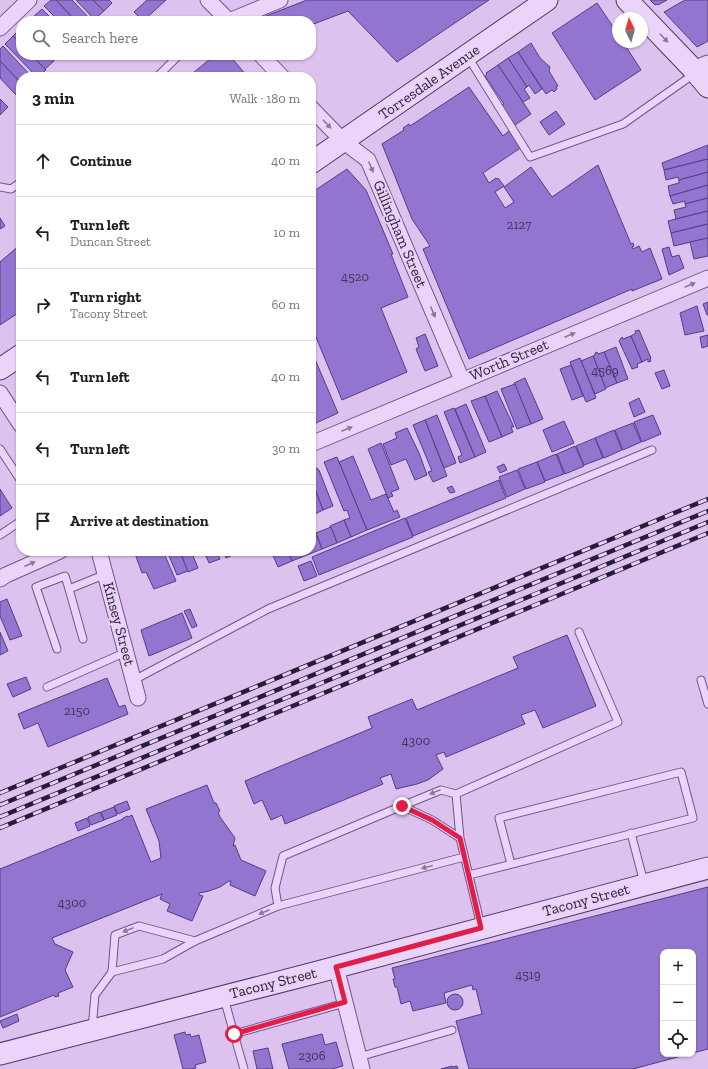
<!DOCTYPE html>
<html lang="en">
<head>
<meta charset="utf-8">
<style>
  body { margin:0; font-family:"Zilla Slab",serif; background:#f6f6f6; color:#202124 }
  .controls { position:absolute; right:12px; bottom:12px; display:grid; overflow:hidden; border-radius:8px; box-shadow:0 1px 3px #0004 }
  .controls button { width:36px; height:36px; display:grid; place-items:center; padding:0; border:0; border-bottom:1px solid #e0e0e0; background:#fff; color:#202124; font:20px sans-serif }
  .compass { position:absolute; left:612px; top:12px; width:36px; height:36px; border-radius:50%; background:#fff; box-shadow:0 1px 3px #0004; rotate:355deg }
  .stop { position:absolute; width:12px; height:12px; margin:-9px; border:3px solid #e11d48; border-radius:50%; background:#fff }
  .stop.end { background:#e11d48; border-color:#fff; box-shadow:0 1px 4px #0008 }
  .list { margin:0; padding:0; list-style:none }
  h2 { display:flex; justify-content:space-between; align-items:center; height:52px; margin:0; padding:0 16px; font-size:17px }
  h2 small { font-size:13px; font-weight:400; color:#757577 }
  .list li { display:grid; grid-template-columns:26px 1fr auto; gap:12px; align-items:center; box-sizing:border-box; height:72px; padding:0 16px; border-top:1px solid #e0e0e0 }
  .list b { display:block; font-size:15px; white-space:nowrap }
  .list p { margin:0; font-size:13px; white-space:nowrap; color:#757577 }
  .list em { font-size:13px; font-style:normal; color:#757577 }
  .icon { flex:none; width:22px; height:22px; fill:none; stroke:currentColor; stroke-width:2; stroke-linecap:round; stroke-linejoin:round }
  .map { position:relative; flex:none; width:708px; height:1069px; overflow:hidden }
  .search { position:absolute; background:#fff; box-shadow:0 1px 3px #0004; left:16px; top:16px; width:300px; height:44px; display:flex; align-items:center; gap:10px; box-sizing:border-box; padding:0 14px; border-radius:16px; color:#757577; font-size:15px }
  .panel { position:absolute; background:#fff; box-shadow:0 1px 3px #0004; left:16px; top:72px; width:300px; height:484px; border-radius:16px }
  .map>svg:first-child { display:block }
  .building { fill:#9275cf; stroke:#543d89 }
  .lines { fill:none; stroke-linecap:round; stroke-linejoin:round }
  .lane-casing { stroke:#6d5889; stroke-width:9 }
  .street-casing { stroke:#6d5889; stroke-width:17 }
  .secondary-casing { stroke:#4f3b6b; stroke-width:23 }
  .lane { stroke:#ebd4fa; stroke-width:7 }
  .street { stroke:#ebd4fa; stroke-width:15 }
  .secondary { stroke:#ebd4fa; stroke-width:21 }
  .rail-casing { stroke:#271d38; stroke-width:4.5 }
  .rail { stroke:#e8d0f6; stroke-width:3; stroke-dasharray:9; stroke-linecap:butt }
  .oneway { fill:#897899 }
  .route { stroke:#e11d48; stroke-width:5 }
  .labels { text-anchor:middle; stroke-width:4; stroke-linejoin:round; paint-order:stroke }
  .number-label { font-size:13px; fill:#42335e }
  .street-label { font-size:15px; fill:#271d38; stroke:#e8d0f6 }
</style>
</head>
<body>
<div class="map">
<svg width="708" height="1069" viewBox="0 0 708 1069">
  <rect width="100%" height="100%" fill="#ddc1ef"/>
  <!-- building -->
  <g class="building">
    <path d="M51 0H56L76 21H59L44 6Z"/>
    <path d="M56 0H72L91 20 89 21H76Z"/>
    <path d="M76 0H93L104 11 97 17 99 19 97 20 96 19 95 20Z"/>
    <path d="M93 0H109L112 3 104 11Z"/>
    <path d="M147 0H166L143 21 134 12Z"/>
    <path d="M307 0H489L397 62 348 11 311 25V21H253Z"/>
    <path d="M650 0H667L658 5 657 4 655 5Z"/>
    <path d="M685 0H708V41L697 47 664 12Z"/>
    <path d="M597 3 618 34V42H623L641 70 595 100 552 33Z"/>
    <path d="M42 9 54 21H37L33 17Z"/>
    <path d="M33 17 37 21H29Z"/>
    <path d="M21 28V44L13 36Z"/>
    <path d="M13 36 21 44V55H32L46 70 38 77H37L5 44Z"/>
    <path d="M531 43 540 58 550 67 549 71 558 86 556 87 557 89 554 92 552 90 546 94 518 52Z"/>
    <path d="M3 46 32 77H21V83L0 61V49Z"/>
    <path d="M518 52 542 89 535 94 529 85 527 87 508 58Z"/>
    <path d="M32 55H48L54 61 45 69Z"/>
    <path d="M215 55 216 57 218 55H229L248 77H188Z"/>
    <path d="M508 58 527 87 524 89 530 98 523 102 498 65Z"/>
    <path d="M0 61 21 83V93L17 96 0 78Z"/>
    <path d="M498 65 531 114 515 125 503 108 502 105 504 104 485 76 487 74 486 73Z"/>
    <path d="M91 73 94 77H86Z"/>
    <path d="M469 87 503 136 510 130 522 147 483 173 489 183 496 178 497 179 498 178 504 186 495 192 505 208 514 202 504 187 531 167 552 197 598 165 631 244 633 243 634 246 632 247 633 249 639 246 642 252 650 248 662 279 632 291V289L469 359 423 249 430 246 412 219 382 144 404 130 403 128 409 124 410 126Z"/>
    <path d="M0 99 8 107 0 115Z"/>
    <path d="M556 111 565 124 549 135 540 122Z"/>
    <path d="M708 145V159L664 170 662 163Z"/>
    <path d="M708 159V172L679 180 678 177 666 180 664 170Z"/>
    <path d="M347 169 366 190 393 254H391L408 297 381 308 407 372 342 400 311 325V193Z"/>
    <path d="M708 172V185L670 196 668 186 679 183V180Z"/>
    <path d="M708 185V198L685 204V201L673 204 670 196Z"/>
    <path d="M708 198V211L676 219 674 210 686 207 685 204Z"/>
    <path d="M708 211V224L671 233 668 221Z"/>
    <path d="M0 218 5 226 0 229Z"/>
    <path d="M708 224V238L674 246 671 233Z"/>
    <path d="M708 238V256L694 259 690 242Z"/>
    <path d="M21 244V311L0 325V262Z"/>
    <path d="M669 247 672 257 679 255 684 268 669 275 662 249Z"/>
    <path d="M708 302V315H707L703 304Z"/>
    <path d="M697 306 704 331 685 335 680 313Z"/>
    <path d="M639 330 651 358 650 359 651 361 648 362V359L642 362 631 336 636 333 635 331Z"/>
    <path d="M425 334 438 366 425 371 416 349 419 347 416 338Z"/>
    <path d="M708 335V346L702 348 700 337Z"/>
    <path d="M631 336 642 362 637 364 638 367 632 369 619 341 622 337 623 339Z"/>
    <path d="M616 347 628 379 617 383 604 352Z"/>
    <path d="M311 350 338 413 316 423 311 411Z"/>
    <path d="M597 352 598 354 604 352 617 383 605 388 593 356 595 355V353Z"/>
    <path d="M593 356 606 389 595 394 581 361Z"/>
    <path d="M580 358 596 398 586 402 570 362Z"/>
    <path d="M571 365 583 396 572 400 560 369Z"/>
    <path d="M664 370 670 386 662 389 655 373Z"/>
    <path d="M525 378 543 419 531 424 514 383Z"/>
    <path d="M515 384 531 424 517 429 501 389Z"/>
    <path d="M497 391 514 427H511L513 432 502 437 485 396Z"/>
    <path d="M485 396 502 437 489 442 471 401Z"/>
    <path d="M639 398 645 412 634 417 629 403Z"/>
    <path d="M466 404 486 452 475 457 455 409Z"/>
    <path d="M454 408 475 457 460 463 458 457 462 455 444 412Z"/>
    <path d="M437 415 456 463 444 468 425 420Z"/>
    <path d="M653 415 661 434 642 442 634 422Z"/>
    <path d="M425 420 447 476 433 482 428 472 432 471 413 425Z"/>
    <path d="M564 421 574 443 552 452 543 430Z"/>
    <path d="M633 423 641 442 623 450 615 430Z"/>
    <path d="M407 428 419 453 427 475 415 480 406 459 391 465 383 444 397 438 395 433Z"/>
    <path d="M614 430 622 450 604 458 595 438Z"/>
    <path d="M595 438 603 458 584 465 576 446Z"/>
    <path d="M381 443 399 489 391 492 393 496 388 498 368 449Z"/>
    <path d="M575 446 584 466 565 474 557 454Z"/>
    <path d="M556 454 564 474 545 481 537 462Z"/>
    <path d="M353 456 371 500 386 494 394 512 397 510 400 517 367 530 339 462Z"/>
    <path d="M337 457 367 530 351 537 344 520 350 518 347 510 344 511 324 462Z"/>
    <path d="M537 462 545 482 526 489 518 469Z"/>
    <path d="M504 464 507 470 500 473 497 467Z"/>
    <path d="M317 468 318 470H319L333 506 323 510 311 479V473L315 471 314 469Z"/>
    <path d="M517 470 525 489 507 497 499 477Z"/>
    <path d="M311 479 323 510 313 515 311 511Z"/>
    <path d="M499 480 506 498 413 536 406 518Z"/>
    <path d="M452 486 455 492 450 493 447 488Z"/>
    <path d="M0 489 12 508 0 516Z"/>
    <path d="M405 518 413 537 319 575 312 557Z"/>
    <path d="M344 520 351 537 337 543 330 526Z"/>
    <path d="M331 527 337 543 322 549 316 533Z"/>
    <path d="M315 532 322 549 307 555 306 551H311V534Z"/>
    <path d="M134 551H163L176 581 154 589 146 572 142 573Z"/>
    <path d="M167 551H180L188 571 177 575Z"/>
    <path d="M180 551H191L198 568 188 572Z"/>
    <path d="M204 551H216L220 559 209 563Z"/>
    <path d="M223 551H236L237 553 226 558Z"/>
    <path d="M271 551H288L292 561 278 567Z"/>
    <path d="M288 551H306L307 555 292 561Z"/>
    <path d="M311 561 317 576 304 581 298 566Z"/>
    <path d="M7 599 22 636 10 640 0 616V602Z"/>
    <path d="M190 609 197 626 192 628 184 611Z"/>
    <path d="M182 613 192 638 149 656 141 630Z"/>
    <path d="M0 632 8 651 0 655Z"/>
    <path d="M567 635 596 706 543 728 535 710 521 715 525 724 446 757 444 752 436 755 443 769 428 780 417 784 396 789 391 774 380 778 383 784 285 824 282 815 271 820 262 800 254 804 245 781 372 728 368 717 412 699 417 710 518 668 513 657Z"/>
    <path d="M26 677 31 689 13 697 7 684Z"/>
    <path d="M107 678 119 707 125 705 128 714 48 747 38 723 24 729 18 714Z"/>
    <path d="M207 785 214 803H216L220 811 218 812 220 817 235 838 233 846 235 845 241 860 266 871 255 896 230 885 231 881H229L220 887 209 891 199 893V895L203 896 192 921 167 911 170 904 160 899 162 894 52 938 55 944 73 952 65 970 73 987 58 993 59 996 55 997 54 995 0 1017V869L123 819V818L128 816V817L132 815 151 862 161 858 159 841 146 809Z"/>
    <path d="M127 801 130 809 118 814 114 806Z"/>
    <path d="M114 807 117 815 104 820 101 812Z"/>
    <path d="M100 812 104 820 91 825 88 817Z"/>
    <path d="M87 818 90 826 78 831 75 823Z"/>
    <path d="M708 887V1049L693 1053V952H663V1054H689L633 1069H469L456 1021 482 1014 476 989 473 990 472 985 444 993 446 1003 413 1011 410 1001 401 1004 397 987H395L393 979H395L392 968Z"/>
    <circle cx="455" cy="1002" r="8"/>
    <path d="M17 1014 19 1021 3 1028 0 1021Z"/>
    <path d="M185 1032 186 1035 190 1034 191 1037 199 1035 206 1062 195 1065 196 1068 192 1069H183L174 1035Z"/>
    <path d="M322 1034 325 1045 336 1042 343 1066 332 1069H289L282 1044Z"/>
    <path d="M268 1048 273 1069H257L253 1051Z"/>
    <path d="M452 1066V1067L457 1066 458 1069H441Z"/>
  </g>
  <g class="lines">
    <!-- lane casing -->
    <g class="lane-casing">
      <g id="lane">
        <path d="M468 57 530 157 623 124 694 74"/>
        <path d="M157 77 179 55"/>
        <path d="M0 187 11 189 21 182"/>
        <path d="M0 449 21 481"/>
        <path d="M0 535 21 521"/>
        <path d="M69 589 83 639"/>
        <path d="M57 649 36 587 65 576 69 589 106 574"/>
        <path d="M134 680 268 609 652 450"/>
        <path d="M701 680 708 704"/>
        <path d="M47 687 126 652"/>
        <path d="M456 794 618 722 579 632"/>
        <path d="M631 833 644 883"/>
        <path d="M460 838 432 820 402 806 441 790 456 794 460 838 481 926"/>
        <path d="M469 875 693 818 681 772 499 818 511 864"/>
        <path d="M278 906 464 857"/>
        <path d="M112 972 163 959 195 941"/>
        <path d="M224 998 234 1034 345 1003"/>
        <path d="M92 1029 95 995 112 972 115 935 139 926 195 941 278 906 275 888 283 856 402 806"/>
        <path d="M234 1034 244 1069"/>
        <path d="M359 1057 452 1030"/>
      </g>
    </g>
    <!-- street casing -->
    <g class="street-casing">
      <g id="street">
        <path d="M208 0 229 21"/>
        <path d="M229 21 280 0"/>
        <path d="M0 28 29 0"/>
        <path d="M261 55 282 77"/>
        <path d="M693 69 708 63"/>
        <path d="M311 108 343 141 368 160 462 380"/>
        <path d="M0 393 21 425"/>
        <path d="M311 444 708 278"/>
        <path d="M99 551 138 698"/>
        <path d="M0 579 6 575 60 551"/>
        <path d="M336 967 362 1069"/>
      </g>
    </g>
    <!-- secondary casing -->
    <g class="secondary-casing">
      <g id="secondary">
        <path d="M627 0 693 69 708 87"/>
        <path d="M311 163 547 0"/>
        <path d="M0 369 21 355"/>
        <path d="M0 1054 318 972 708 868"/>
      </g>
    </g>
    <!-- lane -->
    <use href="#lane" class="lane"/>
    <!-- street -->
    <use href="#street" class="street"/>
    <!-- secondary -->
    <use href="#secondary" class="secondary"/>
    <!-- rail casing -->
    <g class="rail-casing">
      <g id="rail">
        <path d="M0 793 708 499"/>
        <path d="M0 805 708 511"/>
        <path d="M0 817 708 522"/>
        <path d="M0 828 708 533"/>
      </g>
    </g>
    <!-- rail -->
    <use href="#rail" class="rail"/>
  </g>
  <!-- one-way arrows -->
  <defs><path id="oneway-solid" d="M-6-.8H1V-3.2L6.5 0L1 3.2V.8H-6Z"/></defs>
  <g class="oneway">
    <use href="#oneway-solid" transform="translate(664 38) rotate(46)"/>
    <use href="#oneway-solid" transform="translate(327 124) rotate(46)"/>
    <use href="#oneway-solid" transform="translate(371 167) rotate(67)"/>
    <use href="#oneway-solid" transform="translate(690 285) rotate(-23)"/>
    <use href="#oneway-solid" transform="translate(433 312) rotate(67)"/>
    <use href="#oneway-solid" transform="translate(570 335) rotate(-23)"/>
    <use href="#oneway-solid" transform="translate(347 429) rotate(-23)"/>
    <use href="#oneway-solid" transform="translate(30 564) rotate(-24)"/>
    <use href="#oneway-solid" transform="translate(435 792) rotate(158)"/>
    <use href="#oneway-solid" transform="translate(427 867) rotate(165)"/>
    <use href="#oneway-solid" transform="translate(264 912) rotate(157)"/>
    <use href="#oneway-solid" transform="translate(128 930) rotate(159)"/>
  </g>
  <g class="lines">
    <!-- route -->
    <path class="route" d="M234 1034 345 1002 336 967 481 928 460 838 432 820 402 806"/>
  </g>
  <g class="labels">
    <!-- number labels -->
    <g class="number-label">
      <text x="519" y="229">2127</text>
      <text x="355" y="281">4520</text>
      <text x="605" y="375">4569</text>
      <text x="77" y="715">2150</text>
      <text x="416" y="745">4300</text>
      <text x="72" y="907">4300</text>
      <text x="528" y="979">4519</text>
      <text x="312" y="1060">2306</text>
    </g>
    <!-- street labels -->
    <g class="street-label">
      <text transform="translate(429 82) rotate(-35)" y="5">Torresdale Avenue</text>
      <text transform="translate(400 234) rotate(67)" y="5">Gillingham Street</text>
      <text transform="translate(509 360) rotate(-23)" y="5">Worth Street</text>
      <text transform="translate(119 624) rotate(75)" y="5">Kinsey Street</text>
      <text transform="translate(586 900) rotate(-15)" y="5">Tacony Street</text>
      <text transform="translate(273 983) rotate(-14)" y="5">Tacony Street</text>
    </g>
  </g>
</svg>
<div class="controls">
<button>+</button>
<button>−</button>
<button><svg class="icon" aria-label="locate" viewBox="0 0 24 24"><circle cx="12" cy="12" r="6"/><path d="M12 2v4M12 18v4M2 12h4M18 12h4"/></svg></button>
</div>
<svg class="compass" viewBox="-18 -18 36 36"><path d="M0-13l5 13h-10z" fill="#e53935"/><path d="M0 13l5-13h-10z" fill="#757577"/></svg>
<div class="stop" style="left:234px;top:1034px"></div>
<div class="stop end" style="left:402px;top:806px"></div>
<div class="search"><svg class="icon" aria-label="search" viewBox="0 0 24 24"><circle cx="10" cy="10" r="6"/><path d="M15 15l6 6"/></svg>Search here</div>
<section class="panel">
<h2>3 min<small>Walk · 180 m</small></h2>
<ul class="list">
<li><svg class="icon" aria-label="ahead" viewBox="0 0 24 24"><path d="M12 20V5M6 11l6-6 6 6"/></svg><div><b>Continue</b></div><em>40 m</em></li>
<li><svg class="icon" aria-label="left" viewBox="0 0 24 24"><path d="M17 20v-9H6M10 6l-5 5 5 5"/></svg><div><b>Turn left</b><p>Duncan Street</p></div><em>10 m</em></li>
<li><svg class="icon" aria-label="right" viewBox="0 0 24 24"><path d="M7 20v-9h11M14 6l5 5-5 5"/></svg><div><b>Turn right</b><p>Tacony Street</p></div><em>60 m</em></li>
<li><svg class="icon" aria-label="left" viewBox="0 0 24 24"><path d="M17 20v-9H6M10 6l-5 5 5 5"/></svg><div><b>Turn left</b></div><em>40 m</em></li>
<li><svg class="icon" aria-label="left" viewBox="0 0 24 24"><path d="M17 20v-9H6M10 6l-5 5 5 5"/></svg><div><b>Turn left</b></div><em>30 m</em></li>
<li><svg class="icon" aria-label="arrive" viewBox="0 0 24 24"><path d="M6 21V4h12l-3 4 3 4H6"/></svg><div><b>Arrive at destination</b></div></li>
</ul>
</section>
</div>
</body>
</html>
